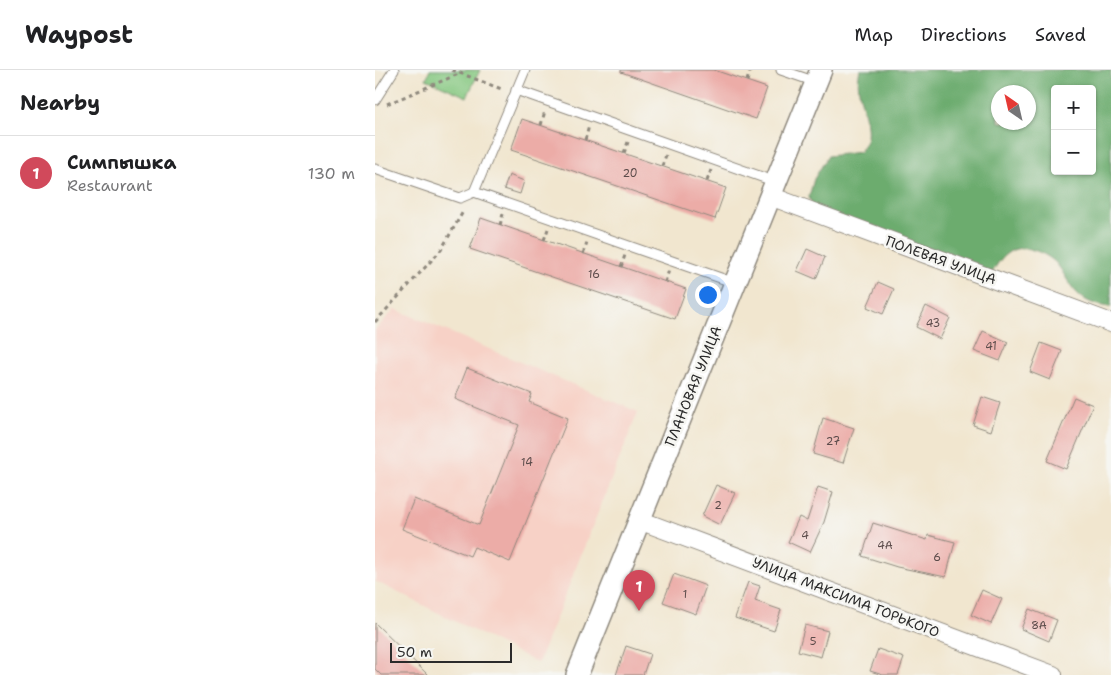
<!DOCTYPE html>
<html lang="en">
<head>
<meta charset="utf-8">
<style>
  body { margin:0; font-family:"Shantell Sans",sans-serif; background:#f2f2f2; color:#202124 }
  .controls { position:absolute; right:15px; top:15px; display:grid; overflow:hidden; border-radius:5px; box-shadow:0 1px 4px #0004 }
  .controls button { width:45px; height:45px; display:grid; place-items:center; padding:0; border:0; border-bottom:1px solid #e0e0e0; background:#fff; color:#202124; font:25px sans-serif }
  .compass { position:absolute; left:616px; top:15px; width:45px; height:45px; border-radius:50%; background:#fff; box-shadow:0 1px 4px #0004; rotate:326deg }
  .scale { position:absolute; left:15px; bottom:12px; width:122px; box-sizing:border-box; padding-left:5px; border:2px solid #2b2b2b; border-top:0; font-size:14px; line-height:18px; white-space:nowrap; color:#2b2b2b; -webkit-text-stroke:4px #f6f6f2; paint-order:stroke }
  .you { position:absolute; left:332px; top:224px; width:18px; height:18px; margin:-12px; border:4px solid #fff; border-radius:50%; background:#1a73e8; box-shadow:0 0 0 8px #1a73e833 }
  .badge { display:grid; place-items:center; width:32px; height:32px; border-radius:50%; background:#d1495b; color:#fff; font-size:16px; font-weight:700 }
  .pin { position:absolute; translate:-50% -41px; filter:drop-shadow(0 1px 2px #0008) }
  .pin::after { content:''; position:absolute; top:26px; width:18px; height:15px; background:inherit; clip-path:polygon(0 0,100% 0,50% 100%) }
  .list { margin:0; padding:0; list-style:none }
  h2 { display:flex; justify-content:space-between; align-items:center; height:65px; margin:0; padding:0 20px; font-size:21px }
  h2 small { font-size:16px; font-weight:400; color:#757577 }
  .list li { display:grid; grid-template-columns:32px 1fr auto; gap:15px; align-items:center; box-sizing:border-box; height:75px; padding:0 20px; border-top:1px solid #e0e0e0 }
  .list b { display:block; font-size:19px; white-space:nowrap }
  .list p { margin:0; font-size:16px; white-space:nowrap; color:#757577 }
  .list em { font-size:16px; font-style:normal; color:#757577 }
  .map { position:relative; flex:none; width:736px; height:605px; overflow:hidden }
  header { display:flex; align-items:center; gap:30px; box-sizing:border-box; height:70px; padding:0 25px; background:#fff; border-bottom:1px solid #e0e0e0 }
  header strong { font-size:24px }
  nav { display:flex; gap:28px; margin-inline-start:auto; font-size:18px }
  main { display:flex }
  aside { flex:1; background:#fff }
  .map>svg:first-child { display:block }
  .built { fill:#f7d1c6 }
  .green { fill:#85c780; stroke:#587956 }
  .forest { fill:#6cac6e; stroke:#4c6c4c; fill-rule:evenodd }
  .building { fill:#ecaca7 }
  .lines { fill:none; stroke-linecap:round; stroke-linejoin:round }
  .service-casing { stroke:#8e887d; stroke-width:11 }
  .minor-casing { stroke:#8e887d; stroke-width:20 }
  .tertiary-casing { stroke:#8e887d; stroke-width:24 }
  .path { stroke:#8e887d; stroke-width:3; stroke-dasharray:4 4; stroke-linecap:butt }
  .service { stroke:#fff; stroke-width:9 }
  .minor { stroke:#fff; stroke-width:18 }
  .tertiary { stroke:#fff; stroke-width:21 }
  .labels { text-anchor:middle; stroke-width:5; stroke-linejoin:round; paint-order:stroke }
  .number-label { font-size:11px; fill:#5b4b4a }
  .street-label { font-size:14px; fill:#2b2b2b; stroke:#f6f6f2 }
</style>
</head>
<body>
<header>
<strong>Waypost</strong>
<nav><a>Map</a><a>Directions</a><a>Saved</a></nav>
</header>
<main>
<aside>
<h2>Nearby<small></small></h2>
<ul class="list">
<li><span class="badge">1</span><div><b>Симпышка</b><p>Restaurant</p></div><em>130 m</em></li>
</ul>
</aside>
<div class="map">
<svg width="736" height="605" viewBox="0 0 736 605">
  <rect width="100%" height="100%" fill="#f6f6f2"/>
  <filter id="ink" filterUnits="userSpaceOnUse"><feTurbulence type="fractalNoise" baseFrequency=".02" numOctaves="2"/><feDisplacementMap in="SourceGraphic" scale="10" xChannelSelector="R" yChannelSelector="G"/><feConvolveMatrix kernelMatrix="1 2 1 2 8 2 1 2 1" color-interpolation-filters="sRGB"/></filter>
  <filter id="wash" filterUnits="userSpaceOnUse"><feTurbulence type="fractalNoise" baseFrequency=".0096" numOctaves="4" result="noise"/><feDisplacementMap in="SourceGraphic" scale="20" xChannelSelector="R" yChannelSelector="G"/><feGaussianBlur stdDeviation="1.12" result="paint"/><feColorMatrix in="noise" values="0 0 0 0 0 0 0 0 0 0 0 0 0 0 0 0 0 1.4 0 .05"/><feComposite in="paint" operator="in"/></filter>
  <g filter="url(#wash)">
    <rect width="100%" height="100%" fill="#f1e6cf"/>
    <!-- built -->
    <path class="built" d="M20 239 263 342 163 593 0 511V260Z"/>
    <!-- green -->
    <path class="green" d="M55 0H105L92 27 51 9Z"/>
    <!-- forest -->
    <path class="forest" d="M485 0H736V237C723 236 710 232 701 222 693 214 689 202 681 193 671 183 652 175 638 180 628 184 622 194 617 203L439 141 434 127 439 109 453 86 485 82C487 78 491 72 492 68 495 44 478 23 485 0ZM680 19H717V101H680ZM624 22H654V52H624Z"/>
    <g id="blocks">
      <!-- building -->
      <g class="building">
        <path d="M246 0H339L392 18 381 49 246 2Z"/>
        <path d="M147 49 351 118 340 149 136 80Z"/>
        <path d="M134 105 149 111 145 124 129 119Z"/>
        <path d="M106 148 311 219 300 249 95 179Z"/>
        <path d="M432 179 450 187 441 209 422 201Z"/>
        <path d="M503 212 519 219 508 244 492 237Z"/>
        <path d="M551 236 575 248 565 269 541 257Z"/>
        <path d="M608 261 633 272 625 291 599 281Z"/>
        <path d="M666 273 687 281 675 310 655 302Z"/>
        <path d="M92 298 157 324 154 332 193 348 135 492 99 477 95 486 27 459 39 429 104 455 144 355 80 329Z"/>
        <path d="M607 327 625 333 616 361 598 355Z"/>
        <path d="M699 327 718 335 691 399 672 391Z"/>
        <path d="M448 348 479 358 468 393 438 384Z"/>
        <path d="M341 415 360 423 345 455 327 446Z"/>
        <path d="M443 417 458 422 449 452 435 482 413 472 424 447 432 451Z"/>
        <path d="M498 453 552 470 553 465 580 472 571 507 522 497 487 486Z"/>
        <path d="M299 504 331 516 321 544 288 532Z"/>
        <path d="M373 512 385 516 380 531 406 540 399 561 360 548Z"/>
        <path d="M607 520 627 529 616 554 596 545Z"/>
        <path d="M654 539 682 550 674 571 646 559Z"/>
        <path d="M0 553 53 605H6L0 599Z"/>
        <path d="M430 555 453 561 446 587 423 581Z"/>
        <path d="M251 576 275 584 268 605H241Z"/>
        <path d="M503 579 529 588 523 605H508L495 601Z"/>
      </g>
    </g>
  </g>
  <g filter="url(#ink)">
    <use href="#blocks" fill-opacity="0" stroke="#8e887d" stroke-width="1"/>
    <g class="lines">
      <!-- service casing -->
      <g class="service-casing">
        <g id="service">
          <path d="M406 0 441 12"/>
          <path d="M141 20 401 112"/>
          <path d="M0 30 19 0"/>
          <path d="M0 99 85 128 99 122 360 213"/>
          <path d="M99 122 150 0"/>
        </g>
      </g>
      <!-- minor casing -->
      <g class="minor-casing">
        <g id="minor">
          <path d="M395 126 736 253"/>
          <path d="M264 450 678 605"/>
        </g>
      </g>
      <!-- tertiary casing -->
      <g class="tertiary-casing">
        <path id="tertiary" d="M202 605 446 0"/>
      </g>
      <!-- path -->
      <g class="path">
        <path d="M77 0 129 20"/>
        <path d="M372 11 375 0"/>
        <path d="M12 34 86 3"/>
        <path d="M166 55 170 41"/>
        <path d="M210 70 214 56"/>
        <path d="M249 83 253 72"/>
        <path d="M287 96 291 85"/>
        <path d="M332 111 336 100"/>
        <path d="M125 155 128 144"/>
        <path d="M169 170 173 159"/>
        <path d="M208 184 212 172"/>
        <path d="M246 197 250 185"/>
        <path d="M290 212 294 200"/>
        <path d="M0 252 66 180 89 140"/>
      </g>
      <!-- service -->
      <use href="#service" class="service"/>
      <!-- minor -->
      <use href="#minor" class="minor"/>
      <!-- tertiary -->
      <use href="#tertiary" class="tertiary"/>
    </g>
  </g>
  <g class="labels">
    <!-- number labels -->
    <g class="number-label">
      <text x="255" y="107">20</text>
      <text x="219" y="208">16</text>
      <text x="558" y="257">43</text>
      <text x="616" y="280">41</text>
      <text x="458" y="375">27</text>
      <text x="152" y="396">14</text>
      <text x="343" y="439">2</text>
      <text x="430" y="469">4</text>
      <text x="510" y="479">4А</text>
      <text x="562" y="491">6</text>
      <text x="310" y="528">1</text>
      <text x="664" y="559">8А</text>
      <text x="438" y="575">5</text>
    </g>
    <!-- street labels -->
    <g class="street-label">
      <text transform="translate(566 190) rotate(20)" y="5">ПОЛЕВАЯ УЛИЦА</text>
      <text transform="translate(318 316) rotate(-68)" y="5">ПЛАНОВАЯ УЛИЦА</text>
      <text transform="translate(471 527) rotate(21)" y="5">УЛИЦА МАКСИМА ГОРЬКОГО</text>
    </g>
  </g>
</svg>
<div class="controls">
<button>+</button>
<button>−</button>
</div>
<svg class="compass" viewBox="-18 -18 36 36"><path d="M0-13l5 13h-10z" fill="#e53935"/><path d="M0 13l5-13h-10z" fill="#757577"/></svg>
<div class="scale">50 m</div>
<div class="you"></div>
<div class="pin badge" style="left:264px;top:541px">1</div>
</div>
</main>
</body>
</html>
